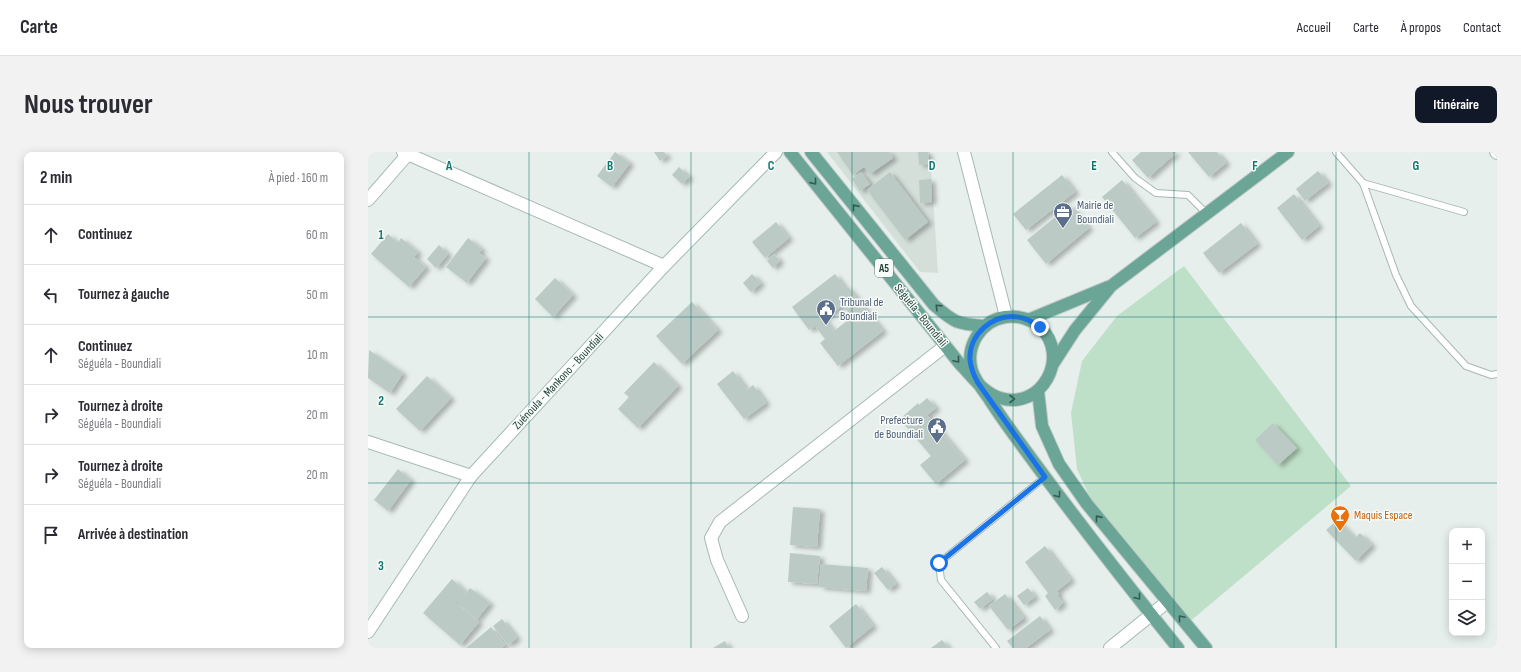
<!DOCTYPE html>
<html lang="fr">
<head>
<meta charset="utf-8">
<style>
  body { margin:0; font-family:"Sofia Sans Condensed",sans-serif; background:#f2f2f3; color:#2b2b33 }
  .controls { position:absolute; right:12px; bottom:12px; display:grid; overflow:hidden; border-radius:8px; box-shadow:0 2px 10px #0003 }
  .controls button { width:36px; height:36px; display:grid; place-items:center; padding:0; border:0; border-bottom:1px solid #e1e1e2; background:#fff; color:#2b2b33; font:20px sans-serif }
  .stop { position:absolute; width:12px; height:12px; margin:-9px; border:3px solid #1a73e8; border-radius:50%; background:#fff }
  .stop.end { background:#1a73e8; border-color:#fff; box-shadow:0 1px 4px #0008 }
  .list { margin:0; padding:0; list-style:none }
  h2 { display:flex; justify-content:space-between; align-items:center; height:52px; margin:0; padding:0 16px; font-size:17px }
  h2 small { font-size:13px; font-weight:400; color:#7c7c81 }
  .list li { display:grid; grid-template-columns:26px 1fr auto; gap:12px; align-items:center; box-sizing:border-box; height:60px; padding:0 16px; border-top:1px solid #e1e1e2 }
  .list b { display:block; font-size:15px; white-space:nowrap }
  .list p { margin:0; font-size:13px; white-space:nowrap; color:#7c7c81 }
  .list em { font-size:13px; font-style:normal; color:#7c7c81 }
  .icon { flex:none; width:22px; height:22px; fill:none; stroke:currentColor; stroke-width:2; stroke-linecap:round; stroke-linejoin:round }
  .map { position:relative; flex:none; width:1129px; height:496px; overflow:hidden; border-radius:8px }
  header { display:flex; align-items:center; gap:24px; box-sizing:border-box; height:56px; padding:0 20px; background:#fff; border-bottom:1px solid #e1e1e2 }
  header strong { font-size:19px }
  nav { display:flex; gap:22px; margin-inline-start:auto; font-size:14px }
  .intro { display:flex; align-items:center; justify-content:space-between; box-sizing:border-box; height:96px; padding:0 24px }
  h1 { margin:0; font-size:28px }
  .button { padding:10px 18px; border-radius:8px; background:#111827; color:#fff; font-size:14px; font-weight:700 }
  main { display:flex; gap:24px; padding:0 24px }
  aside { flex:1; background:#fff; border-radius:8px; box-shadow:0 2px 10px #0003 }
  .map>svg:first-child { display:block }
  .built { fill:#d4dfda }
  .green { fill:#bfe0c8 }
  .building { fill:#bbcac4; fill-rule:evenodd; filter:url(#shadow) }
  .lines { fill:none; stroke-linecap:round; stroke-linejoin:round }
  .service-casing { stroke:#a8b8b2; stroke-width:8 }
  .minor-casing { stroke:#a8b8b2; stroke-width:14 }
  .tertiary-casing { stroke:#a8b8b2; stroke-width:14 }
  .secondary-casing { stroke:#a4bbb3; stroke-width:14 }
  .primary-casing { stroke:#c2cac8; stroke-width:14 }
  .service { stroke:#fff; stroke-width:6 }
  .minor { stroke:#fff; stroke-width:12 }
  .tertiary { stroke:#fff; stroke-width:12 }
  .secondary { stroke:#fff; stroke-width:12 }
  .primary { stroke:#6aa596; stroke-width:12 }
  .oneway { stroke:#365b51 }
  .route { stroke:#1a73e8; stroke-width:5 }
  .grid { fill:none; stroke:#0f766e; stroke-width:1; stroke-opacity:0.55 }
  .labels { text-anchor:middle; stroke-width:3; stroke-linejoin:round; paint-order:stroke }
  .shield { fill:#f7fbf9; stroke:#637a73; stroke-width:1 }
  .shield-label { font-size:11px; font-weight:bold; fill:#24423a }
  .service-label { font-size:12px; fill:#4e5e75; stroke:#f7fbf9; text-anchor:start }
  .street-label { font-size:12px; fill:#24423a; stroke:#f7fbf9 }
  .food-label { font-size:12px; fill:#c56008; stroke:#f7fbf9; text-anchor:start }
  .grid-label { font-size:13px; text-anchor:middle; font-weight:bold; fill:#0f766e; stroke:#f7fbf9; stroke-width:3; stroke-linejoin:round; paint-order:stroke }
</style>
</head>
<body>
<header>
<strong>Carte</strong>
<nav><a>Accueil</a><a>Carte</a><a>À propos</a><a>Contact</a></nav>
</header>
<div class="intro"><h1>Nous trouver</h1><a class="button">Itinéraire</a></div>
<main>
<aside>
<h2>2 min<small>À pied · 160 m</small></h2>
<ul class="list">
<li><svg class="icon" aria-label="ahead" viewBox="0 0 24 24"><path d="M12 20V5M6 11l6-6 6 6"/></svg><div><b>Continuez</b></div><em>60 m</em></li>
<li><svg class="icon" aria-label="left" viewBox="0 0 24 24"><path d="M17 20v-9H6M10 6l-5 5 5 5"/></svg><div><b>Tournez à gauche</b></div><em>50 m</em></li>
<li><svg class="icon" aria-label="ahead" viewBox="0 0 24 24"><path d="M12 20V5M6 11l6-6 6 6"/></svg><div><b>Continuez</b><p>Séguéla - Boundiali</p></div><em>10 m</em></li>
<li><svg class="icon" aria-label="right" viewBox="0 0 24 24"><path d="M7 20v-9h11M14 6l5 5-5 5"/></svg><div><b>Tournez à droite</b><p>Séguéla - Boundiali</p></div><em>20 m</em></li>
<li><svg class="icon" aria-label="right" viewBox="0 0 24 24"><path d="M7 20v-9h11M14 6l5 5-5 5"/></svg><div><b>Tournez à droite</b><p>Séguéla - Boundiali</p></div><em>20 m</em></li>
<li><svg class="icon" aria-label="arrive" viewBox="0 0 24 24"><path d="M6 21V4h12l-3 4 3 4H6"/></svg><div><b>Arrivée à destination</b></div></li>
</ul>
</aside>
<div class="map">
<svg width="1129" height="496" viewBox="0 0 1129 496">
  <defs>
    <filter id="shadow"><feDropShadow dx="4.5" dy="2.5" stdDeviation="2" flood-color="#0004"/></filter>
  </defs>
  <rect width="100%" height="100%" fill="#e6efeb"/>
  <!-- built -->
  <path class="built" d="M459 0H562L570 121 552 120Z"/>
  <!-- green -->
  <path class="green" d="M816 114 983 334 820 471 730 363 709 317 703 261 714 209 749 164Z"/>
  <!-- building -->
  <g class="building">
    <path d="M247 0 262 11 244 35 229 24Z"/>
    <path d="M286 0H296L299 4 292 9Z"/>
    <path d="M469 0H521L525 6 502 22 496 15 485 23Z"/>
    <path d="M550 0H560L561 12 551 13Z"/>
    <path d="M773 0H809L780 26 764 8Z"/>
    <path d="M820 0H849L858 11 841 25Z"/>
    <path d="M311 15 321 25 314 32 304 23Z"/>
    <path d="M950 19 960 31 937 49 928 37Z"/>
    <path d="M493 20 502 32 492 39 484 27Z"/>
    <path d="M522 20 560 70 537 88 499 38Z"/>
    <path d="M694 23 707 40 658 78 645 62Z"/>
    <path d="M563 27 564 50 552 51 551 28Z"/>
    <path d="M754 28 788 70 767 86 734 45Z"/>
    <path d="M926 42 951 74 934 88 909 56Z"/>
    <path d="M702 53 721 76 678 112 659 88Z"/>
    <path d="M408 70 421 86 397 106 384 90Z"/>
    <path d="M873 71 889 92 851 121 835 101Z"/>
    <path d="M20 82 30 91 33 86 50 100 46 105 58 115 41 135 3 102Z"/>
    <path d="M100 86 114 97 111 101 118 106 99 131 78 115Z"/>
    <path d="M71 93 80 102 68 116 59 107Z"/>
    <path d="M406 102 412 109 405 116 399 109Z"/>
    <path d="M384 122 393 131 383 140 375 131Z"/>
    <path d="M467 122 478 137 480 135 515 179 470 214 452 191 457 187 447 174 441 178 424 155ZM475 153 484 165 466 179 456 167Z"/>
    <path d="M187 126 205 143 185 165 167 147Z"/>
    <path d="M324 150 350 178 314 212 288 184Z"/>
    <path d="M1 198 35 221 22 241 0 226Z"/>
    <path d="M286 210 310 234 270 276 250 257 261 245 256 241Z"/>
    <path d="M365 219 379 238 385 233 398 251 376 267 349 232Z"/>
    <path d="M59 224 83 246 52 279 28 257Z"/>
    <path d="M559 246 568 256 559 263 597 308 568 332 552 313 563 304 532 267 550 251 551 253Z"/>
    <path d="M905 271 929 296 910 313 887 288Z"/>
    <path d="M30 317 43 328 20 359 6 348Z"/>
    <path d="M425 355 452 357 449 395 422 393Z"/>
    <path d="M969 368 987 386 992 381 1004 393 988 409 958 378Z"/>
    <path d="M677 394 703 428 689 439 691 442 689 443 695 451 687 458 677 444 680 441 657 410Z"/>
    <path d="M422 401 452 404 449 432 420 430Z"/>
    <path d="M453 412 500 416 498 439 451 435Z"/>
    <path d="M514 415 528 432 520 438 506 421Z"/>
    <path d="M84 427 98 440 89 451 86 450 111 470 92 493 55 461Z"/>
    <path d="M102 436 122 451 109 467 90 452Z"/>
    <path d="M660 436 667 445 656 453 649 444Z"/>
    <path d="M619 440 625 447 612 457 606 450Z"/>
    <path d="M637 442 656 466 640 478 621 454Z"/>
    <path d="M488 452 505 474 478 496 461 474Z"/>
    <path d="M672 464 682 478 658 496H645L639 489Z"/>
    <path d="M134 467 149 486 140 493 125 474Z"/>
    <path d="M123 475 137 493 133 496H98Z"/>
    <path d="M574 488 581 496H563Z"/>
    <path d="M357 489 361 496H345Z"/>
  </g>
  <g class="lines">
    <!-- service casing -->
    <g class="service-casing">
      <g id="service">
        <path d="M744 0 767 26 788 41 820 43 839 62"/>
        <path d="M968 0 995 31 1028 123 1043 154 1098 214 1123 223 1129 222"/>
        <path d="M995 31 1096 60"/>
        <path d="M628 496 573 428 571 411 677 325"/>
      </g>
    </g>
    <!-- minor casing -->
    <g class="minor-casing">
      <g id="minor">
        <path d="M35 0 296 114"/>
        <path d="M1128 0 1129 1"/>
        <path d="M0 48 40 2"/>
        <path d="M0 290 103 324"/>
        <path d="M374 464 349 408 343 386 352 370 577 194"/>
        <path d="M742 496 799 450"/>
      </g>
    </g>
    <!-- tertiary casing -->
    <g class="tertiary-casing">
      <path id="tertiary" d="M596 0 638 164"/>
    </g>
    <!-- secondary casing -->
    <g class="secondary-casing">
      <path id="secondary" d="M0 480 103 324 296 114 408 0"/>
    </g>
    <!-- primary casing -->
    <g class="primary-casing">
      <g id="primary">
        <path d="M422 0 592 212C604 224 615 241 632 246 674 259 703 204 672 175 663 167 649 163 637 165 612 169 597 195 604 219 607 228 614 237 620 245 630 261 641 276 652 291 703 361 756 429 810 496"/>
        <path d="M443 0 566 153C587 171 589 172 617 174"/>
        <path d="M660 168 740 135"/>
        <path d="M685 212 707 178 743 134 920 0"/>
        <path d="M670 239 674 274 691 312 719 352 838 496"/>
      </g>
    </g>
    <!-- service -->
    <use href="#service" class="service"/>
    <!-- minor -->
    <use href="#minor" class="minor"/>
    <!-- tertiary -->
    <use href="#tertiary" class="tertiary"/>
    <!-- secondary -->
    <use href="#secondary" class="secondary"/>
    <!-- primary -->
    <use href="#primary" class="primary"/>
  </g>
  <!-- one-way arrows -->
  <defs><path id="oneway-chevron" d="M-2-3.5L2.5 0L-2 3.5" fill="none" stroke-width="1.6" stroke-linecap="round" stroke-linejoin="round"/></defs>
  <g class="oneway">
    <use href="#oneway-chevron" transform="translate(446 30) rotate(51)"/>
    <use href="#oneway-chevron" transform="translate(487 55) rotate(-129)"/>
    <use href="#oneway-chevron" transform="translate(570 155) rotate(-136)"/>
    <use href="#oneway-chevron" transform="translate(589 208) rotate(50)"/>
    <use href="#oneway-chevron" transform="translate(644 247)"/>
    <use href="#oneway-chevron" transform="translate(690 343) rotate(52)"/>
    <use href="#oneway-chevron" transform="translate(730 366) rotate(-129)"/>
    <use href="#oneway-chevron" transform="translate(770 445) rotate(52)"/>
    <use href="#oneway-chevron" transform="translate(813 466) rotate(-130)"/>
  </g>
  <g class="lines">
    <!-- route -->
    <path class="route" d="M571 411 677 325 610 231C606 224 603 217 602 208 600 183 625 161 650 165 658 166 665 170 672 175"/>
  </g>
  <!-- grid -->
  <path class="grid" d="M161 0V496M323 0V496M484 0V496M645 0V496M806 0V496M968 0V496M0 165H1129M0 331H1129"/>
  <!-- icons -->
  <defs>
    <g id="office-pin" transform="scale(1)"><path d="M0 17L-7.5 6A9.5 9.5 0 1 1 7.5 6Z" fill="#5c6f8a" stroke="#f7fbf9"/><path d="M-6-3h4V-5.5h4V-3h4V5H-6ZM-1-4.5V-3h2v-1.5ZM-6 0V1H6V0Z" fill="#fff"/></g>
    <g id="civic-pin" transform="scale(1)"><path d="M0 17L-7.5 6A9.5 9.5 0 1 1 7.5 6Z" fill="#5c6f8a" stroke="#f7fbf9"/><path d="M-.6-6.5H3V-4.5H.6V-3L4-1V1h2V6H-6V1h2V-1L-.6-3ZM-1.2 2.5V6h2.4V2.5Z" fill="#fff"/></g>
    <g id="bar-pin" transform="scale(1)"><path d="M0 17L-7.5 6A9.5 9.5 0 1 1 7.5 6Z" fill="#e8710a" stroke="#f7fbf9"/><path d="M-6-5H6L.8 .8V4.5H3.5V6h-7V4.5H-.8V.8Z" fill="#fff"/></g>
  </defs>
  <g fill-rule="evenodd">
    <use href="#office-pin" x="695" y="60"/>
    <use href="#civic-pin" x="458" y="157"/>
    <use href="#civic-pin" x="569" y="275"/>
    <use href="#bar-pin" x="972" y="363"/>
  </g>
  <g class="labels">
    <!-- shield labels -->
    <rect class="shield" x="507" y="107" width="18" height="18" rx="3"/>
    <g class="shield-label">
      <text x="516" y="120">A5</text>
    </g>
    <!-- service labels -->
    <g class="service-label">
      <text x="709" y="57">Mairie de<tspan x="709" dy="14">Boundiali</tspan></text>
      <text x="472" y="154">Tribunal de<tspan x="472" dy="14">Boundiali</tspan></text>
      <text x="555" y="272" text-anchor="end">Prefecture<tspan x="555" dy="14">de Boundiali</tspan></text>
    </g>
    <!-- street labels -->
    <g class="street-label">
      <text transform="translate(553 163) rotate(51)" y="4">Séguéla - Boundiali</text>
      <text transform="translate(190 229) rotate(-47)" y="4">Zuénoula - Mankono - Boundiali</text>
    </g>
    <!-- food labels -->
    <g class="food-label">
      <text x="986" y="367">Maquis Espace</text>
    </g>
  </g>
  <g class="grid-label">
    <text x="81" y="18">A</text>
    <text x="242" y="18">B</text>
    <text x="403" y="18">C</text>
    <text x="564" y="18">D</text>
    <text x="726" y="18">E</text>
    <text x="887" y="18">F</text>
    <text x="1048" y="18">G</text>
    <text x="13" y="87">1</text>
    <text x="13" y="253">2</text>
    <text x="13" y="418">3</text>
  </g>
</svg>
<div class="controls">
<button>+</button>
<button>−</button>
<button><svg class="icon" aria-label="layers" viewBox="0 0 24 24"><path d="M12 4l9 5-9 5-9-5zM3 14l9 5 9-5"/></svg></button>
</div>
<div class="stop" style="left:571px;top:411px"></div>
<div class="stop end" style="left:672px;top:175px"></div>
</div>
</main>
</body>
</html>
